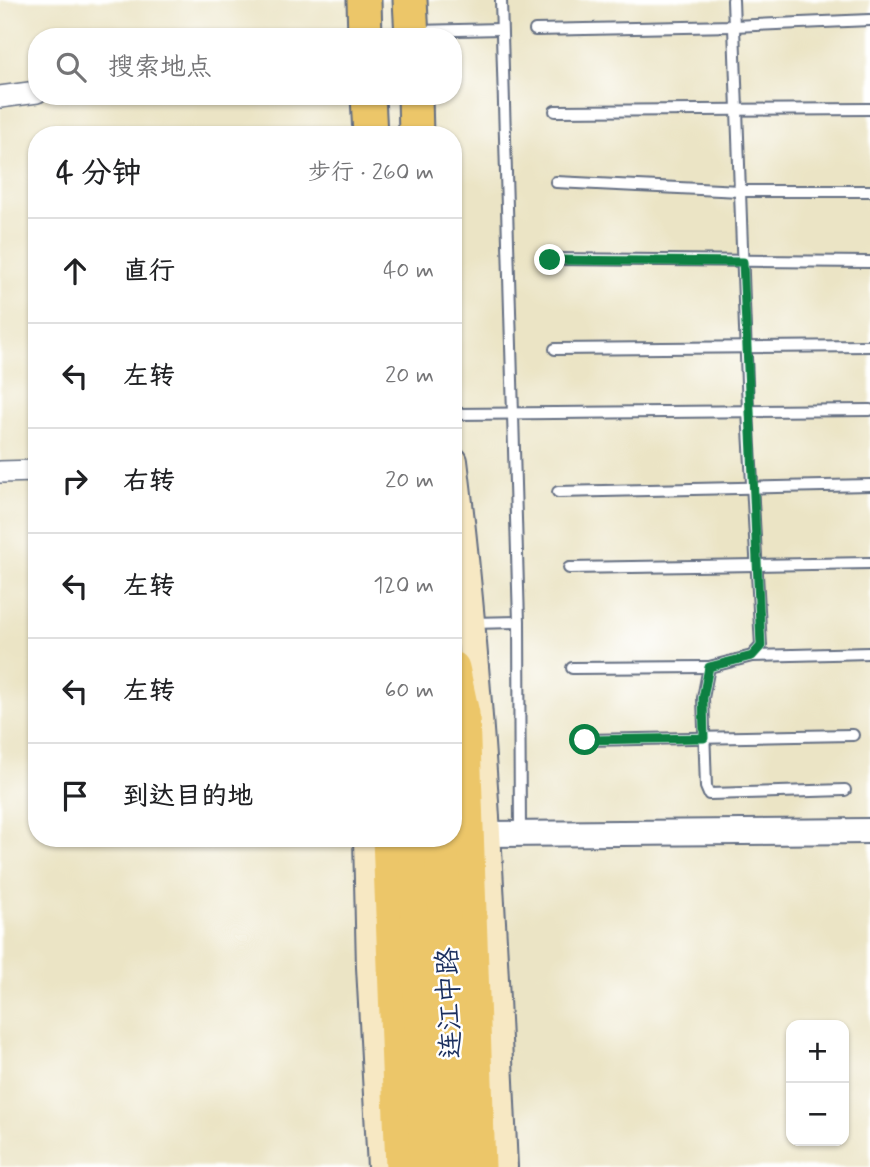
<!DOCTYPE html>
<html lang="zh">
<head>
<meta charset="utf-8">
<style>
  body { margin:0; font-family:Mynerve,"LXGW WenKai TC",sans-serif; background:#f2f2f2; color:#202124 }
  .controls { position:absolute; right:21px; bottom:21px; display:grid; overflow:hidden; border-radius:14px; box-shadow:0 2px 5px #0004 }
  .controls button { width:63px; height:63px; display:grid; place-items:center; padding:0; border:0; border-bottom:2px solid #e0e0e0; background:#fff; color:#202124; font:35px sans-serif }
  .stop { position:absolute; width:21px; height:21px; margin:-16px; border:5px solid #0b8043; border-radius:50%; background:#fff }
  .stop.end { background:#0b8043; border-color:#fff; box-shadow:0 2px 7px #0008 }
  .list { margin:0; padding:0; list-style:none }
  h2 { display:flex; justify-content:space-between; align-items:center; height:91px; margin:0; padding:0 28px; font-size:30px }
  h2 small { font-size:23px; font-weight:400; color:#757577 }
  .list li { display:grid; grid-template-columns:46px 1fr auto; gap:21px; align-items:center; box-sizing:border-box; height:105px; padding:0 28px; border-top:2px solid #e0e0e0 }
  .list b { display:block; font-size:26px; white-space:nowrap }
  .list em { font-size:23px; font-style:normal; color:#757577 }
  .icon { flex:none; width:38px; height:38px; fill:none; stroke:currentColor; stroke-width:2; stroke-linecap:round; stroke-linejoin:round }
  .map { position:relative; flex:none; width:870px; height:1167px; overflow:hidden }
  .search { position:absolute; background:#fff; box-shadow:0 2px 5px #0004; left:28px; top:28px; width:434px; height:77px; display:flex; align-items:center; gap:18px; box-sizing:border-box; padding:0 24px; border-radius:28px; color:#757577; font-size:26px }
  .panel { position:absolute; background:#fff; box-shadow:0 2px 5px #0004; left:28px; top:126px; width:434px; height:721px; border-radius:28px }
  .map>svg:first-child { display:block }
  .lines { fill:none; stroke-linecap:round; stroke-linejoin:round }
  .service-casing { stroke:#646e82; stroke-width:14 }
  .minor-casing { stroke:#646e82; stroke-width:24 }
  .tertiary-casing { stroke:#646e82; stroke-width:28 }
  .secondary-casing { stroke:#646e82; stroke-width:32 }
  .trunk-casing { stroke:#646e82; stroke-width:37 }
  .service { stroke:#fff; stroke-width:10 }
  .minor { stroke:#fff; stroke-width:21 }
  .tertiary { stroke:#fff; stroke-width:24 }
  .secondary { stroke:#f7e8c3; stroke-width:28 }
  .trunk { stroke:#ecc669; stroke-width:33 }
  .route { stroke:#0b8043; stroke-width:9 }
  .labels { text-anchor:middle; stroke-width:5; stroke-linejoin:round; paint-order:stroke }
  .street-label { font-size:28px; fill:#1b2f5e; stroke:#fff }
</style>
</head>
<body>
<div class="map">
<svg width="870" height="1167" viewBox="0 0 870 1167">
  <rect width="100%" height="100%" fill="#fff"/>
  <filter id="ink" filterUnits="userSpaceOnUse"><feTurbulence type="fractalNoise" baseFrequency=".0143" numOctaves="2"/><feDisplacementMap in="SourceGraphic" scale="14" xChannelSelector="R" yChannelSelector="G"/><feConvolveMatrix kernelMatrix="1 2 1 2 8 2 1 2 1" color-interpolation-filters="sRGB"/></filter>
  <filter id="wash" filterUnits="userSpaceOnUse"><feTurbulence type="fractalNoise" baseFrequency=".00686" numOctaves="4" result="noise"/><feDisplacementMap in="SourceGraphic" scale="28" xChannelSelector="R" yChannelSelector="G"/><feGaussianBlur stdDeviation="1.57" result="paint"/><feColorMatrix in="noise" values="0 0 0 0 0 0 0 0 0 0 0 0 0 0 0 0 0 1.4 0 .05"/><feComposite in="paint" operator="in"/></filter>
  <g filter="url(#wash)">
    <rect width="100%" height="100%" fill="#ebe4c5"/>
  </g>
  <g filter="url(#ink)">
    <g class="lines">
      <!-- service casing -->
      <g class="service-casing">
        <g id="service">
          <path d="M501 0 519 622 520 834"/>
          <path d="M733 0 748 411 761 646 752 656 709 667 703 698 706 787 709 794 845 790"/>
          <path d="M535 30 734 26 870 20"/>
          <path d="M416 31 501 29"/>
          <path d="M555 111 870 109"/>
          <path d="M556 182 740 191H870"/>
          <path d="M550 259 870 262"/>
          <path d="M555 349 870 346"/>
          <path d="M453 414 870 410"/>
          <path d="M558 492 870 485"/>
          <path d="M569 568 870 563"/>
          <path d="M471 623 519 622"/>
          <path d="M752 656 870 653"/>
          <path d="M572 668 709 667"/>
          <path d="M585 740 853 735"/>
        </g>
      </g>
      <!-- minor casing -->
      <g class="minor-casing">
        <g id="minor">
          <path d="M0 97 37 92"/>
          <path d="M0 472 37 471"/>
        </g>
      </g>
      <!-- tertiary casing -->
      <g class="tertiary-casing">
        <path id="tertiary" d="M487 834 870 831"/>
      </g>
      <!-- secondary casing -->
      <g class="secondary-casing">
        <g id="secondary">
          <path d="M453 461C482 695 492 931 503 1167"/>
          <path d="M368 838 371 967 382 1167"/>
        </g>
      </g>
      <!-- trunk casing -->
      <g class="trunk-casing">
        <g id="trunk">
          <path d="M364 0 365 37"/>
          <path d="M410 0 412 37"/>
          <path d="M368 96 370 135"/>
          <path d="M415 96 416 135"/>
          <path d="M453 668 463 714 479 1167"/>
          <path d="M389 838 402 1167"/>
          <path d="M414 838 426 1167"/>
          <path d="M441 838 455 1167"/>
        </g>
      </g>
      <!-- service -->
      <use href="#service" class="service"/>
      <!-- minor -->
      <use href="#minor" class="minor"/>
      <!-- tertiary -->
      <use href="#tertiary" class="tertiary"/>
      <!-- secondary -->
      <use href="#secondary" class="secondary"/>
      <!-- trunk -->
      <use href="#trunk" class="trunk"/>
    </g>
  </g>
  <g class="lines" filter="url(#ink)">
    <!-- route -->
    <path class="route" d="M550 260 743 262 761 646 752 656 709 667 703 698 704 738 585 740"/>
  </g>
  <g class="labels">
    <!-- street labels -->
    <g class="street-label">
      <text transform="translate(448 1003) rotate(-92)" y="10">连江中路</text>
    </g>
  </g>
</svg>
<div class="controls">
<button>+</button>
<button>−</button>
</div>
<div class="stop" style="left:585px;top:740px"></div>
<div class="stop end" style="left:550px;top:260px"></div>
<div class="search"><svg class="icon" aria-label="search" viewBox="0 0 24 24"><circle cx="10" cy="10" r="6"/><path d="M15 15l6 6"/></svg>搜索地点</div>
<section class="panel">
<h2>4 分钟<small>步行 · 260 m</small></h2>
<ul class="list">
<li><svg class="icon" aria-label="ahead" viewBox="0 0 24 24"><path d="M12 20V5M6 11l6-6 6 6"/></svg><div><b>直行</b></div><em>40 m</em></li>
<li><svg class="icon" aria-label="left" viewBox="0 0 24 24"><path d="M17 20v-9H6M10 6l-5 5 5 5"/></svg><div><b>左转</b></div><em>20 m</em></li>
<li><svg class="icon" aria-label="right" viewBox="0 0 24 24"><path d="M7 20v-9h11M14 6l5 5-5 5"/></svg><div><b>右转</b></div><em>20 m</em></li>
<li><svg class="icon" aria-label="left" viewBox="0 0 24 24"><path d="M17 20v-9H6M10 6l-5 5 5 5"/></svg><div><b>左转</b></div><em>120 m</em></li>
<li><svg class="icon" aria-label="left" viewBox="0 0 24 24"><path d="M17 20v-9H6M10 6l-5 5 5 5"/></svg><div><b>左转</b></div><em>60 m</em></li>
<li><svg class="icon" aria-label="arrive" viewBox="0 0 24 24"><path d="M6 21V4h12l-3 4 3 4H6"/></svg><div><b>到达目的地</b></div></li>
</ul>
</section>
</div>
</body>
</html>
